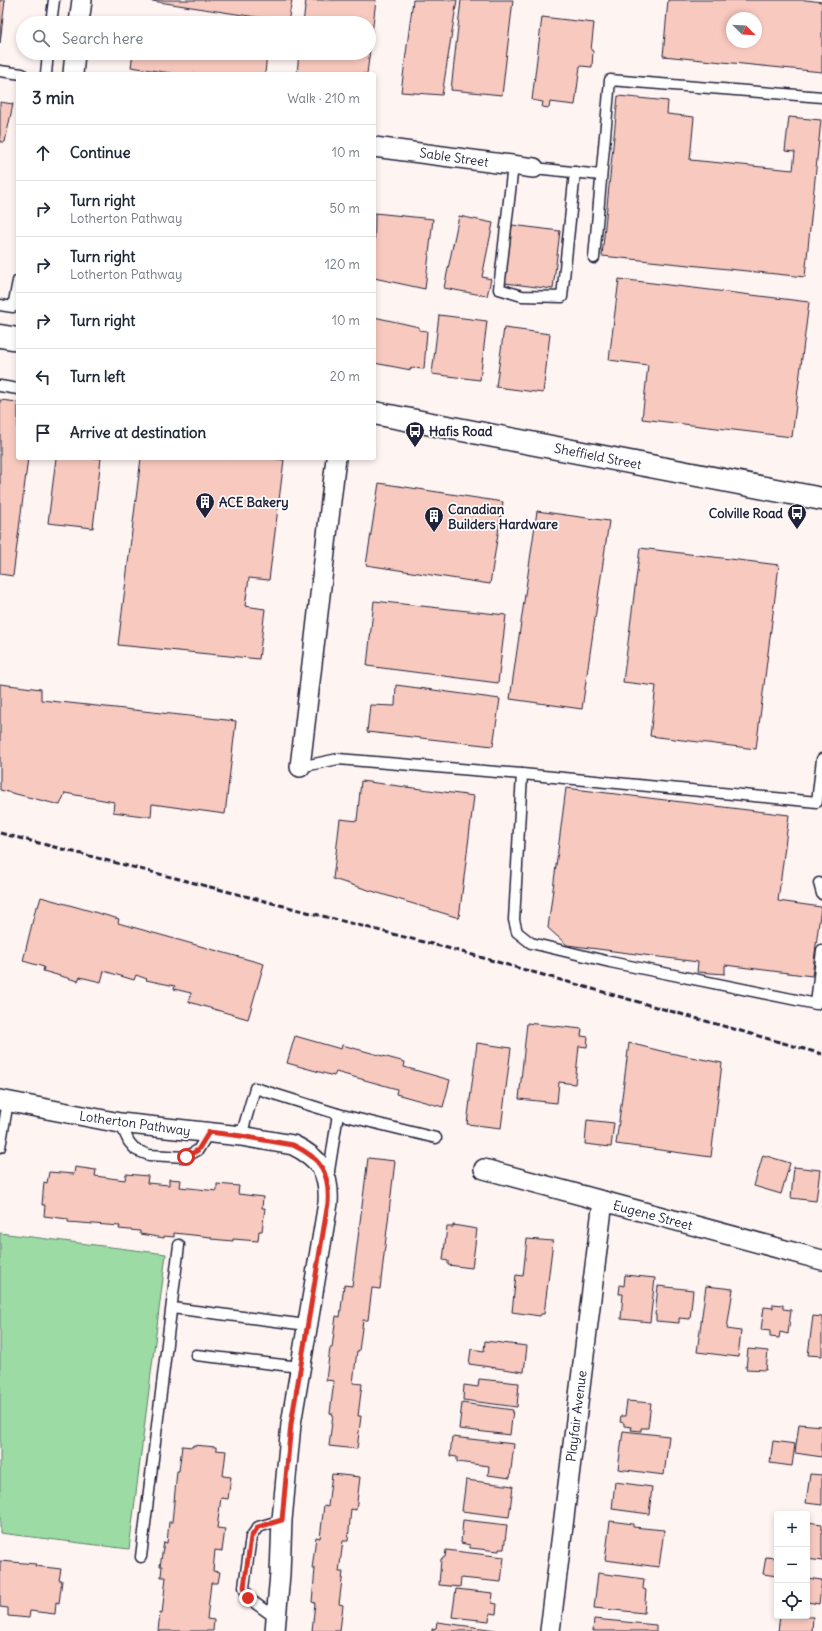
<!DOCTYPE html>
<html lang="en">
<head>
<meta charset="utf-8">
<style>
  body { margin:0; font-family:Delius,sans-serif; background:#f2f2f3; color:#1f2937 }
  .controls { position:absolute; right:12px; bottom:12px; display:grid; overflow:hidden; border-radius:4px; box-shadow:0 2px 6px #0003 }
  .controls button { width:36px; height:36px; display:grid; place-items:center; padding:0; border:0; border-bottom:1px solid #e0e1e3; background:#fff; color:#1f2937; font:20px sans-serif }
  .compass { position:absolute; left:726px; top:12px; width:36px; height:36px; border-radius:50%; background:#fff; box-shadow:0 2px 6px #0003; rotate:114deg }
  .stop { position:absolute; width:12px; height:12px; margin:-9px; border:3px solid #d93025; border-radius:50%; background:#fff }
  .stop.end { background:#d93025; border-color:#fff; box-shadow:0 1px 4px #0008 }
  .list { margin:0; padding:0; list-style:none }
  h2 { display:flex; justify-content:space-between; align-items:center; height:52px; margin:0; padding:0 16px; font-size:17px }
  h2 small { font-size:13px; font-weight:400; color:#747a83 }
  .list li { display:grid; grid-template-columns:26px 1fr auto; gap:12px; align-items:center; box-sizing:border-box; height:56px; padding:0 16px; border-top:1px solid #e0e1e3 }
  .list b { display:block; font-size:15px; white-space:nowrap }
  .list p { margin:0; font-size:13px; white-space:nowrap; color:#747a83 }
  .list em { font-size:13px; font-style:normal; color:#747a83 }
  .icon { flex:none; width:22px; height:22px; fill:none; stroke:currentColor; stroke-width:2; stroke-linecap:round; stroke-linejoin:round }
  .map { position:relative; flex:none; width:822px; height:1631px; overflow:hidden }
  .search { position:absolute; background:#fff; box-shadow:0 2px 6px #0003; left:16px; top:16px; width:360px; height:44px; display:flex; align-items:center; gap:10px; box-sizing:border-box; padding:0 14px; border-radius:22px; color:#747a83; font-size:15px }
  .panel { position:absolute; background:#fff; box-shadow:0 2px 6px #0003; left:16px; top:72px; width:360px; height:388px; border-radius:4px }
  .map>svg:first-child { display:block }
  .green { fill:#9cdba4; stroke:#5f7e70 }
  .building { fill:#f8c9bf; stroke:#22223b; fill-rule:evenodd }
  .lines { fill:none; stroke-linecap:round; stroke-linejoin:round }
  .lane-casing { stroke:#22223b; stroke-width:13 }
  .street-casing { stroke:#22223b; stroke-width:22 }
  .secondary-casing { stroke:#22223b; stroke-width:25 }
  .lane { stroke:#fff; stroke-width:10 }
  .street { stroke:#fff; stroke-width:19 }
  .secondary { stroke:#fff; stroke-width:22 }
  .rail { stroke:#22223b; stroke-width:3; stroke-dasharray:6 3; stroke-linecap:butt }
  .route { stroke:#d93025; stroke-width:5 }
  .labels { text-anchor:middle; stroke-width:3.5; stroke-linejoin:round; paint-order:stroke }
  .street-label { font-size:13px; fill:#22223b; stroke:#fff }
  .poi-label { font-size:13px; font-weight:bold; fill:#22223b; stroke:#fff; text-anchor:start }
</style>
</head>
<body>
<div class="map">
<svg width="822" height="1631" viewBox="0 0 822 1631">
  <rect width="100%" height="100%" fill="#fef4f2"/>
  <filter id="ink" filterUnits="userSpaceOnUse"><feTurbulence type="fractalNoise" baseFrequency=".025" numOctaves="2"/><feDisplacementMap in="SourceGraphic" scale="8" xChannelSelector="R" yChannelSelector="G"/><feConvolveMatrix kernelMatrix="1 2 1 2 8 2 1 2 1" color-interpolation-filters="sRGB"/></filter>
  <g filter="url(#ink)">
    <!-- green -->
    <path class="green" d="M0 1233 166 1254 129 1549 0 1533Z"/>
    <!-- building -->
    <g class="building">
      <path d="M0 0H5L0 43Z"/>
      <path d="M146 0H292L288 22Z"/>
      <path d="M306 0H376L367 74H297L299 53H369V23H303Z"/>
      <path d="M413 0H457L442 95 401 92Z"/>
      <path d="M461 0H513L502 95 451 90Z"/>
      <path d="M668 0H806L822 2V72L663 56ZM732 18H756V42H732Z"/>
      <path d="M542 17 594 23 591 50 593 51 592 67 580 66 575 105 550 102 549 108 542 107 543 102 532 100Z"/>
      <path d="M133 53H267L265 74H177L131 67Z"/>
      <path d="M618 96 668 101 667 114 694 117 690 160 793 170 795 152 785 151 789 117 821 120 805 277 602 256Z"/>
      <path d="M0 102 13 104 5 142H0Z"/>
      <path d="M375 213 433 219 425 289 374 278Z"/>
      <path d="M459 216 493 223 482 277 491 279 487 296 444 288Z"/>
      <path d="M512 225 560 231 553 289 505 283Z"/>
      <path d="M619 279 809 302 792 437 642 419 648 365 609 360Z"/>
      <path d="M439 315 487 321 480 380 432 374Z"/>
      <path d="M374 317 419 327V330L427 331 424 369 411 368V370L374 363Z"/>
      <path d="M504 328 550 334 543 393 496 387Z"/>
      <path d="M0 400 18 402V458H28L13 576 0 574Z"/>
      <path d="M56 458H101L93 528 48 523Z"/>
      <path d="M141 458H270L284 460 269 580 249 578 245 606 265 609 259 659 118 645Z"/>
      <path d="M379 483 503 502 490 584 366 565Z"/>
      <path d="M537 511 609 521 582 709 510 699Z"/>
      <path d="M640 548 779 565 756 749 650 736 656 686 623 682Z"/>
      <path d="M374 601 506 615 498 683 367 666Z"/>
      <path d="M0 684 41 689V700L236 721 225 814 152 804 151 817 113 812 114 802 65 793 60 805 0 790Z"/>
      <path d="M396 685 500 699 493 746 367 732 370 705 395 706Z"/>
      <path d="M361 781 474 796 459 918 333 879 340 819 357 821Z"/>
      <path d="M566 788 789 815 778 901 821 907 812 976 725 965V974L697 972 698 962 567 945 548 928Z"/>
      <path d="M41 897 119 919 118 923 264 964 248 1019 189 1002 191 993 174 989 175 986 146 980 147 979 136 975 134 980 104 971 101 982 80 977 78 981 43 971 44 967 23 961 36 907H38Z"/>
      <path d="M527 1023 582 1029 581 1036 588 1037 587 1047 579 1046 575 1084 559 1082 557 1103 519 1099Z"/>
      <path d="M295 1036 341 1049 342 1045 405 1062 404 1067 450 1080 443 1107 396 1094 397 1089 336 1072 334 1076 287 1063Z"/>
      <path d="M477 1043 511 1048 501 1128 467 1124Z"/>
      <path d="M629 1043 665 1052 722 1063 711 1157 616 1144Z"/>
      <path d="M587 1120 614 1123 611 1147 585 1144Z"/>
      <path d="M763 1155 790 1163 781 1194 754 1186Z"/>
      <path d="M368 1158 395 1161 380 1289 372 1288 368 1320H363L359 1351H357L353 1383 362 1384 358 1416H361L357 1449 329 1446 333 1414 330 1413 334 1381 326 1380 330 1348H332L336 1316 340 1317 344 1285 352 1286Z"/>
      <path d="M75 1167 96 1170 95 1176 125 1180 126 1174 148 1176 147 1183 169 1185V1179L181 1180 180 1187 217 1191V1184L239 1186 238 1194 263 1197 262 1208H265L262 1231H259L258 1241 233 1239V1241L211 1239V1237L174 1233V1237L164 1236V1238L140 1234V1231L119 1229 120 1226 68 1222V1219L44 1216 45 1205H42L44 1182 47 1183 49 1172 74 1174Z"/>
      <path d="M794 1167 820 1170 816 1201 791 1198Z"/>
      <path d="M453 1225 477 1229 472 1268 448 1265V1261L443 1260 447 1227H453Z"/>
      <path d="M527 1239 553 1241 544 1314H541L540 1316 512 1312 516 1275 523 1276Z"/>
      <path d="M625 1275 655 1278 650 1322 621 1319 623 1294H619L620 1285 624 1286Z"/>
      <path d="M658 1286 693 1290 690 1319 679 1318V1323L656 1321V1315H655Z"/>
      <path d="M706 1286 733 1289 727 1329 741 1331 738 1357 697 1352Z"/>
      <path d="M773 1304 783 1305V1309L791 1310 788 1334 780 1332 779 1338 770 1337V1331L761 1330 764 1307 773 1308Z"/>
      <path d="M813 1316 822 1317V1356L808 1355Z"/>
      <path d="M485 1341 527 1346 524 1372 469 1364 471 1349 484 1351Z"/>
      <path d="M748 1349 768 1351 766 1370 746 1369Z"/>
      <path d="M479 1379 519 1383 517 1407 463 1400 464 1385 478 1387Z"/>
      <path d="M627 1401 651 1403 648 1428H641V1431L631 1430 632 1427 624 1426V1423L620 1422 621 1416H625Z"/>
      <path d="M462 1403 513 1410 510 1435 459 1429Z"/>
      <path d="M799 1424 822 1426V1457L795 1453Z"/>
      <path d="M623 1431 669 1436 664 1475 618 1469Z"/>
      <path d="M452 1437 514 1444 510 1478 488 1475 489 1466 457 1462V1457L450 1456Z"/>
      <path d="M773 1441 795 1444 792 1466 770 1463Z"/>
      <path d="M193 1445 216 1447V1450L226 1451 223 1476 231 1477 228 1499 221 1498 217 1528 225 1529 222 1551 215 1550 213 1571 220 1572 218 1583H211L207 1619 214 1620 213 1631H158L160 1613 162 1614 166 1577H161L162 1566H160L164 1542 167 1543 169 1522H172L177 1471H179L182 1446 193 1447Z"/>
      <path d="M332 1474 360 1477 356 1510 351 1509 348 1541H343L339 1572H343L339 1604 343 1605 340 1631H312L315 1603 312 1602 315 1569H312L316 1537 320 1538 324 1505 328 1506Z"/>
      <path d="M810 1474 822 1475V1505L806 1503Z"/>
      <path d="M466 1480 513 1486 509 1517 462 1511Z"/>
      <path d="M615 1482 652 1487 649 1514 612 1509Z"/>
      <path d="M463 1520 507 1525 504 1549H499V1551L470 1548V1545L461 1543Z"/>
      <path d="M610 1521 633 1524V1527L664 1530 659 1567 605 1560Z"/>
      <path d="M807 1522 822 1524V1561L807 1559Z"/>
      <path d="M446 1550 504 1557 501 1582 461 1578 460 1587 439 1585 441 1559 445 1557Z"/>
      <path d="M766 1557 777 1558V1576L763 1574Z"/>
      <path d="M0 1561 36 1564 35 1566 61 1569 59 1580H62L59 1603 56 1602 55 1614 30 1611 29 1618 8 1616V1608L0 1607Z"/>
      <path d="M598 1573 644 1579 643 1589 646 1590 644 1613 594 1608Z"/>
      <path d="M807 1578 822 1580 819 1604 807 1602Z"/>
      <path d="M456 1589 493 1593 492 1603 497 1604 496 1614 490 1613 489 1621 452 1617Z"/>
      <path d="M780 1616 813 1617 812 1631H778Z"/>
      <path d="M594 1619 656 1625V1631H593Z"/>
      <path d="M437 1622 496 1630 495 1631H432V1629L436 1628Z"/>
    </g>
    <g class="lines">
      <!-- lane casing -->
      <g class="lane-casing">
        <g id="lane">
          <path d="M51 23 54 0"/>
          <path d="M0 71 22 74"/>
          <path d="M46 74 48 53"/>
          <path d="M513 165 499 289 522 296 562 297 575 172"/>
          <path d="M534 168 601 175"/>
          <path d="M594 258 610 80 822 97"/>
          <path d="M0 305 13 307 18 281"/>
          <path d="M0 386 18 389"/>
          <path d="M300 767 338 759 522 774 817 802 822 759"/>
          <path d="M522 774 514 920 517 932 531 943 610 962 816 1004 822 950"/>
          <path d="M819 883 822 894"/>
          <path d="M120 1123 129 1142 136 1150 149 1155 186 1157 198 1150 209 1132"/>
          <path d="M241 1136 255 1088 338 1114 436 1138"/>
          <path d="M0 1147 8 1102"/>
          <path d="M328 1177 338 1114"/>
          <path d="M172 1308 307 1325"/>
          <path d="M196 1355 300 1367"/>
          <path d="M141 1557 179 1245"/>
          <path d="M277 1619 248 1598 244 1587 251 1537 258 1527 282 1520"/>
        </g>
      </g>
      <!-- street casing -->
      <g class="street-casing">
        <g id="street">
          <path d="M79 23 82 0"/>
          <path d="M73 74 75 53"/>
          <path d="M374 147 534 168"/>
          <path d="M300 767 336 458"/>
          <path d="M0 1100 120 1123 241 1136 293 1145C320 1158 330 1173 328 1203L291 1424 282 1520 280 1574 275 1631"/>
          <path d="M484 1169 822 1260"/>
          <path d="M550 1631 603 1201"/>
        </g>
      </g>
      <!-- secondary casing -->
      <g class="secondary-casing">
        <g id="secondary">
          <path d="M0 336 18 339"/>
          <path d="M374 413 822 499"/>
        </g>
      </g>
      <!-- lane -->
      <use href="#lane" class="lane"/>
      <!-- street -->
      <use href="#street" class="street"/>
      <!-- secondary -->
      <use href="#secondary" class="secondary"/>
      <!-- rail -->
      <path class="rail" d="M0 833 455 950 822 1054"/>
    </g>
  </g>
  <g class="lines" filter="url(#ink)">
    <!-- route -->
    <path class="route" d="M186 1157 198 1150 209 1132 241 1136 293 1145C321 1158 330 1173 328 1203L291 1424 282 1520 258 1527 251 1537 244 1587 248 1598"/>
  </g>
  <!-- icons -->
  <defs>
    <g id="bus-pin" transform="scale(1)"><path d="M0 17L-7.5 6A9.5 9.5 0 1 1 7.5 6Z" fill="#22223b" stroke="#fff"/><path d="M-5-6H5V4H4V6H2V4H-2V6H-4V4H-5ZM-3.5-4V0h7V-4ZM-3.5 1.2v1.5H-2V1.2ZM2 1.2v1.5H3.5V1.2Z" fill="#fff"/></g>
    <g id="building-pin" transform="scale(1)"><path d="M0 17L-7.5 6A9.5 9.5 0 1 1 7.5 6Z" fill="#22223b" stroke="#fff"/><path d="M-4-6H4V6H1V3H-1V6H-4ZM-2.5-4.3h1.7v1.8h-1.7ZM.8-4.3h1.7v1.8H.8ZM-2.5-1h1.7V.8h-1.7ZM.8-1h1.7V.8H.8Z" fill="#fff"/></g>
  </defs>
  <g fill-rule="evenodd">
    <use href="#bus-pin" x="415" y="431"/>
    <use href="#building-pin" x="205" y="502"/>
    <use href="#bus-pin" x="797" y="513"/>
    <use href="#building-pin" x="434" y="516"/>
  </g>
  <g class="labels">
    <!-- street labels -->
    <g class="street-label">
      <text transform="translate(454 157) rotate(8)" y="5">Sable Street</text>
      <text transform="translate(598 456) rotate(11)" y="5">Sheffield Street</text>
      <text transform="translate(135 1123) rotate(8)" y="5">Lotherton Pathway</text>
      <text transform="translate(653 1215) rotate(15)" y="5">Eugene Street</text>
      <text transform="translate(576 1416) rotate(-83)" y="5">Playfair Avenue</text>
    </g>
    <!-- poi labels -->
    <g class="poi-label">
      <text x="429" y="436">Hafis Road</text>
      <text x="219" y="507">ACE Bakery</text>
      <text x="448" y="514">Canadian<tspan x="448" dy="15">Builders Hardware</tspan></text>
      <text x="783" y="518" text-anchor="end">Colville Road</text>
    </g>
  </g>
</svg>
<div class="controls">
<button>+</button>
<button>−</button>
<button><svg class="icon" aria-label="locate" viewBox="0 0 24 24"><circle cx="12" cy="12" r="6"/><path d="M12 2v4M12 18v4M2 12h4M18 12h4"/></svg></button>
</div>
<svg class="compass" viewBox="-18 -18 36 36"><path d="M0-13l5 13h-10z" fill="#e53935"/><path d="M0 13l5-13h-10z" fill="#747a83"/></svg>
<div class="stop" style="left:186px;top:1157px"></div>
<div class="stop end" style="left:248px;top:1598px"></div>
<div class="search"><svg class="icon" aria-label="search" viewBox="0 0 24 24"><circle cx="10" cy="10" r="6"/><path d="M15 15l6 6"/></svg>Search here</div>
<section class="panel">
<h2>3 min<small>Walk · 210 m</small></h2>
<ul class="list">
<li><svg class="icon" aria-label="ahead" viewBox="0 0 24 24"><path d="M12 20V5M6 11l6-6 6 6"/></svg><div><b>Continue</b></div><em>10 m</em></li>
<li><svg class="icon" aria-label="right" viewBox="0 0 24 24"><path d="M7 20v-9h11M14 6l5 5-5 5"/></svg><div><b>Turn right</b><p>Lotherton Pathway</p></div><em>50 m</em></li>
<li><svg class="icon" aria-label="right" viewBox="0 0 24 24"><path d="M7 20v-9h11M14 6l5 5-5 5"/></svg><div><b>Turn right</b><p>Lotherton Pathway</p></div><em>120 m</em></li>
<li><svg class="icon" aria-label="right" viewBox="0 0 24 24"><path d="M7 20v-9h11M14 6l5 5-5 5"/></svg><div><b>Turn right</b></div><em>10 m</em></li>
<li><svg class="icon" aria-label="left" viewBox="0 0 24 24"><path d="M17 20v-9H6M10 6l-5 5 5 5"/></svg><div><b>Turn left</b></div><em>20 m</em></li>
<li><svg class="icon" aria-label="arrive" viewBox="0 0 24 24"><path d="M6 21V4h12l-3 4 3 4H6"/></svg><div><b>Arrive at destination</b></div></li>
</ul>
</section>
</div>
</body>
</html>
